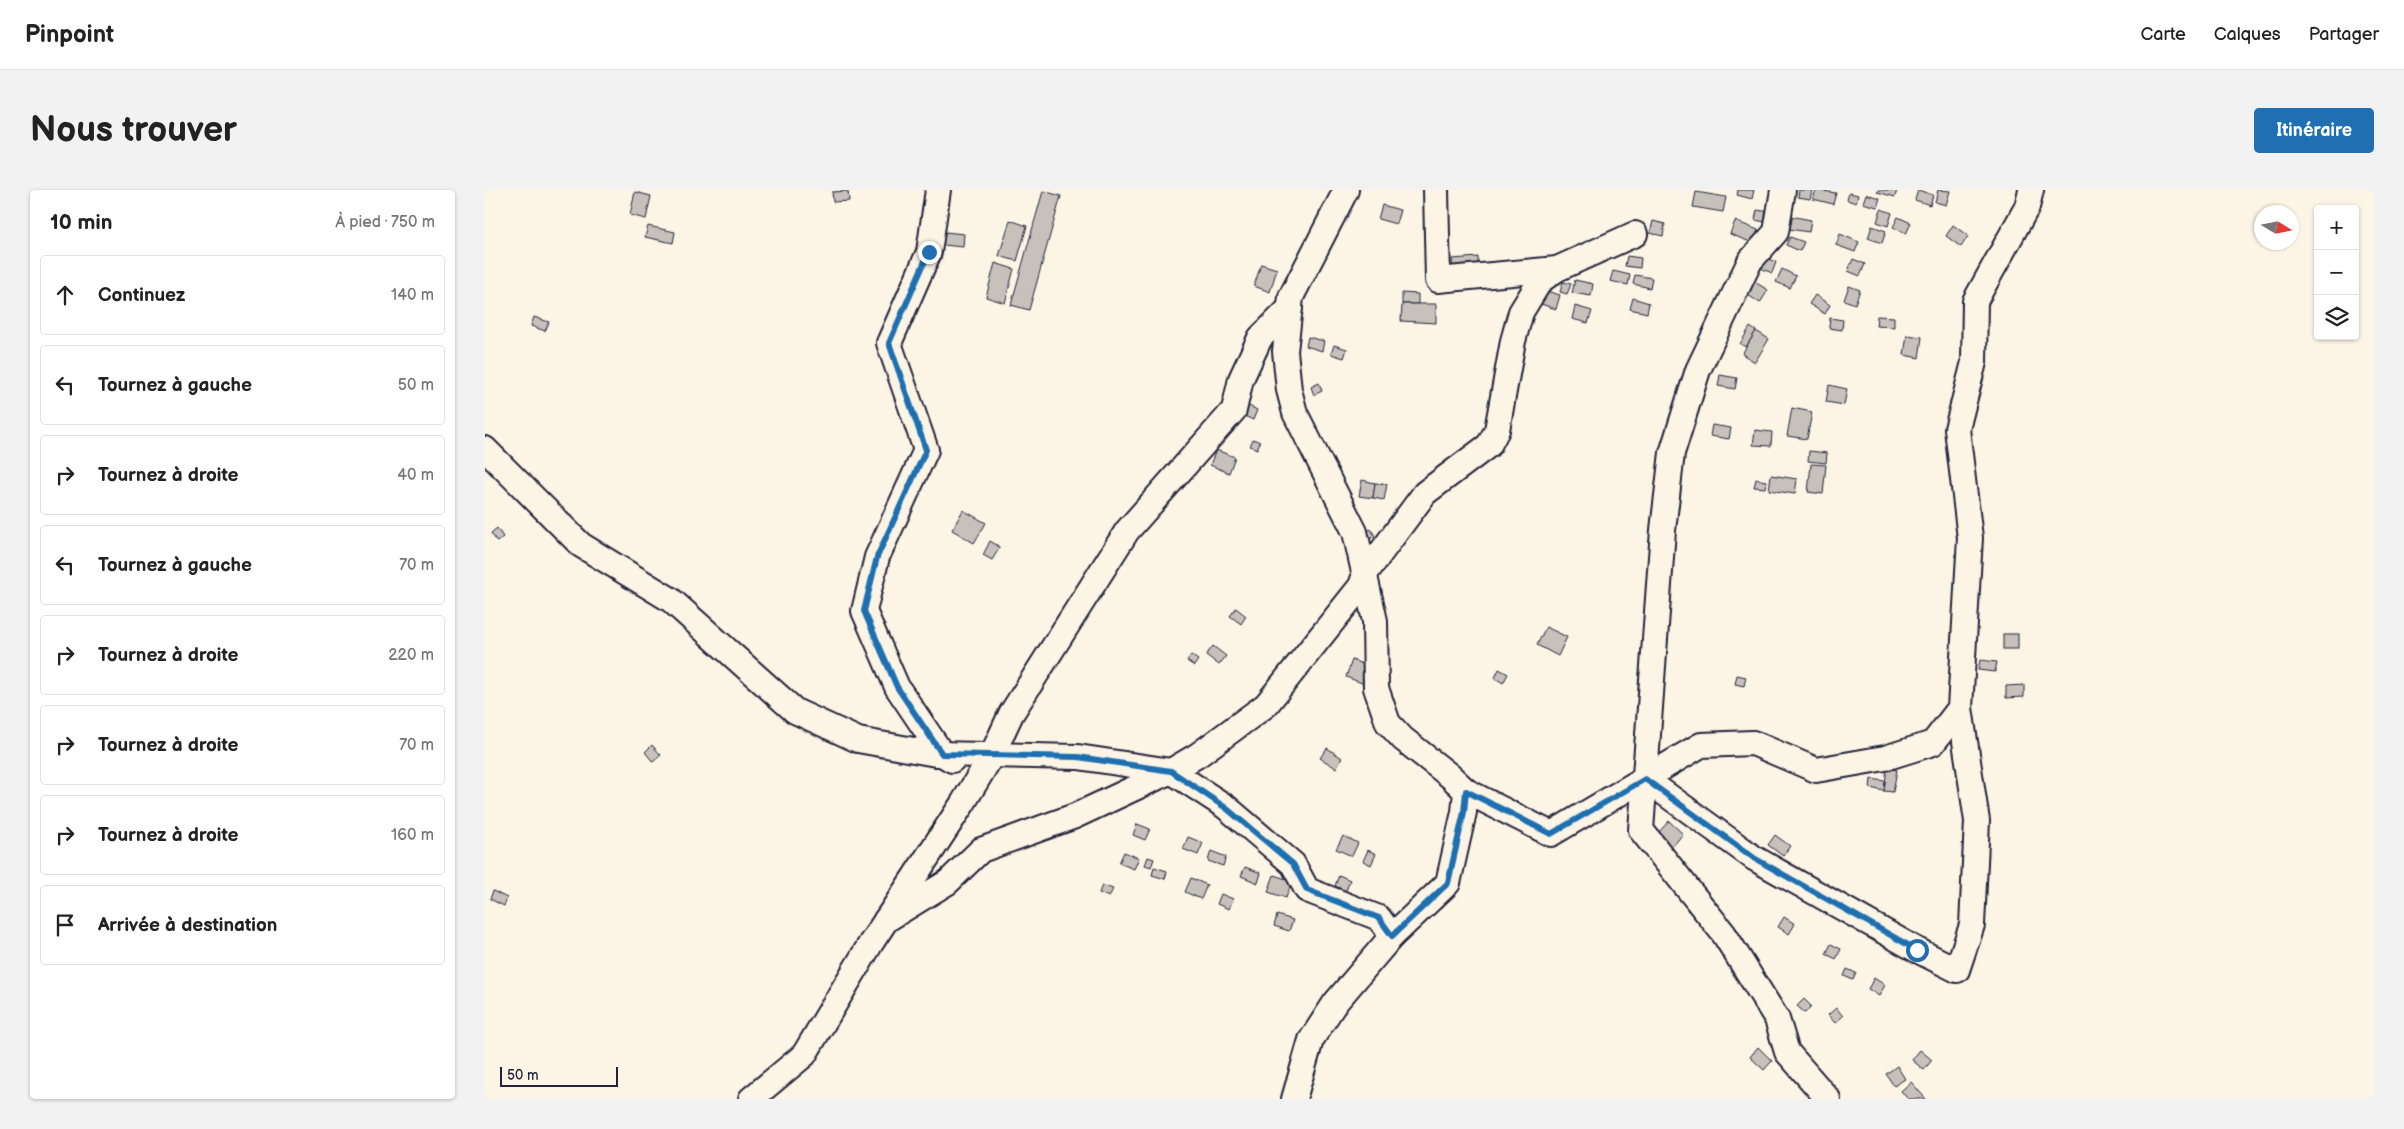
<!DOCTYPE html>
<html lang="fr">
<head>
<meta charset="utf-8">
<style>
  body { margin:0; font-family:"Balsamiq Sans",sans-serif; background:#f2f2f2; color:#222 }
  .controls { position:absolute; right:15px; top:15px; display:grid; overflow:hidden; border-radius:5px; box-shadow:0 1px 4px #0004 }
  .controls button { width:45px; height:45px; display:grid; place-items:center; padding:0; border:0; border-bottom:1px solid #e0e0e0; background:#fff; color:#222; font:25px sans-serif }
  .compass { position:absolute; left:1769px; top:15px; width:45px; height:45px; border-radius:50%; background:#fff; box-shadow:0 1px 4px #0004; rotate:100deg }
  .scale { position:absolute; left:15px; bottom:12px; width:118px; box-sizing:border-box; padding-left:5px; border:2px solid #22223b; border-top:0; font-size:14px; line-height:18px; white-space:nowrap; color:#22223b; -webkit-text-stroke:4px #fcf5e5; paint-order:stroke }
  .stop { position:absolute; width:15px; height:15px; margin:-11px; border:4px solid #1f6fb2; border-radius:50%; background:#fff }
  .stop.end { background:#1f6fb2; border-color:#fff; box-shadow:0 1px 5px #0008 }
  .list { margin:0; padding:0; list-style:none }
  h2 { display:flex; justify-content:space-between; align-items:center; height:65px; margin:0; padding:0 20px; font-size:21px }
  h2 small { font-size:16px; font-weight:400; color:#767676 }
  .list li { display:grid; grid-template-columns:32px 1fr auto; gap:15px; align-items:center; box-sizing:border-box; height:80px; margin:0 10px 10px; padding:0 10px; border:1px solid #e0e0e0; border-radius:5px }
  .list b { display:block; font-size:19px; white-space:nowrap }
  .list em { font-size:16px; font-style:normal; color:#767676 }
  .icon { flex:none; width:28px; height:28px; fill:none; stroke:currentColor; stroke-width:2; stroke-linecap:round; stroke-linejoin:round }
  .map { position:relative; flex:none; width:1889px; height:909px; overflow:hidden; border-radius:5px }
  header { display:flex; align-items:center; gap:30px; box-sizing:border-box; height:70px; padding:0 25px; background:#fff; border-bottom:1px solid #e0e0e0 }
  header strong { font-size:24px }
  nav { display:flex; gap:28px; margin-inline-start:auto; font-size:18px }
  .intro { display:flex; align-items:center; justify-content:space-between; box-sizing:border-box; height:120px; padding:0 30px }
  h1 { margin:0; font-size:35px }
  .button { padding:12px 22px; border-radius:5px; background:#1f6fb2; color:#fff; font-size:18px; font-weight:700 }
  main { display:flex; gap:30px; padding:0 30px }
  aside { flex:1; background:#fff; border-radius:5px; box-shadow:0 1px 4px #0004 }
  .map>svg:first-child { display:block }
  .building { fill:#c6c1bb; stroke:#22223b }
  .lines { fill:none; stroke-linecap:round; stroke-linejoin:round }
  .minor-casing { stroke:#22223b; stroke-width:28 }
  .minor { stroke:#fcf5e5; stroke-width:24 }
  .route { stroke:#1f6fb2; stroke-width:6 }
</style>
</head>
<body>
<header>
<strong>Pinpoint</strong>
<nav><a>Carte</a><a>Calques</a><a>Partager</a></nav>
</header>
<div class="intro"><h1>Nous trouver</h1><a class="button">Itinéraire</a></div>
<main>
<aside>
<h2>10 min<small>À pied · 750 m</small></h2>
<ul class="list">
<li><svg class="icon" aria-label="ahead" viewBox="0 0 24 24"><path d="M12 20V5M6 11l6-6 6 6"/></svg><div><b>Continuez</b></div><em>140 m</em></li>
<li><svg class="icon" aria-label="left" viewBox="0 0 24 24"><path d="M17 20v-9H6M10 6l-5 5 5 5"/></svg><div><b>Tournez à gauche</b></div><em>50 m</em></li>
<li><svg class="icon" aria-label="right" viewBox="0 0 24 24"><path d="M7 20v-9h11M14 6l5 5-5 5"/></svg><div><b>Tournez à droite</b></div><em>40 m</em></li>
<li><svg class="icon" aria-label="left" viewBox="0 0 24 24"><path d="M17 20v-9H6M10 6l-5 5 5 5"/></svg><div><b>Tournez à gauche</b></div><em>70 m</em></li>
<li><svg class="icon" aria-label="right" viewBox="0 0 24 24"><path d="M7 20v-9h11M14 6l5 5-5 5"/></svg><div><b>Tournez à droite</b></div><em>220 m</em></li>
<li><svg class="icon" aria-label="right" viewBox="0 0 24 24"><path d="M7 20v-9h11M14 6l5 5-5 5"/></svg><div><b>Tournez à droite</b></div><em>70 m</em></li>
<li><svg class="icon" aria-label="right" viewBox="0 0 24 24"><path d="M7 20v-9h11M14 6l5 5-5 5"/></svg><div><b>Tournez à droite</b></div><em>160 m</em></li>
<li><svg class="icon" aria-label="arrive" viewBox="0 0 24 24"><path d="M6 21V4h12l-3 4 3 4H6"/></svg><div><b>Arrivée à destination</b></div></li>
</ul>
</aside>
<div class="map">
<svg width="1889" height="909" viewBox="0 0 1889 909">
  <rect width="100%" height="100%" fill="#fcf5e5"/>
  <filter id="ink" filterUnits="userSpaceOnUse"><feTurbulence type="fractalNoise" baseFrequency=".02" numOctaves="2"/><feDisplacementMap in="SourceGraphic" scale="10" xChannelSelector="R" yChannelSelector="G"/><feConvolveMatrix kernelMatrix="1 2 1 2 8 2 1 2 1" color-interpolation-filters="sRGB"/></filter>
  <g filter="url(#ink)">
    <!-- building -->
    <g class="building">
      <path d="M1253 0H1269L1267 9 1252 5Z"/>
      <path d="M1314 0H1327L1325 9 1313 7Z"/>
      <path d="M1331 0 1351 3 1348 14 1328 9Z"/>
      <path d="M1393 0H1412L1410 7 1392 2Z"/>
      <path d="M1433 0 1448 5 1445 15 1430 10Z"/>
      <path d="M1453 0 1465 1 1461 15 1450 12Z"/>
      <path d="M363 1 364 11 348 12 347 2Z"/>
      <path d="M558 1 576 6 544 120 526 115Z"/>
      <path d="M150 2 166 6 161 29 145 25Z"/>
      <path d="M1211 2 1241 7 1238 22 1208 17Z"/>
      <path d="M1364 3 1373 5 1371 13 1362 10Z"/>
      <path d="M1381 4 1395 8 1392 17 1378 13Z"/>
      <path d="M897 15 915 20 911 34 893 29Z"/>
      <path d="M1396 19 1407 23 1403 36 1392 32Z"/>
      <path d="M1272 20 1291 23 1290 34 1270 30Z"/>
      <path d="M1300 25 1326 30 1324 42 1297 38Z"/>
      <path d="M1413 27 1426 33 1421 44 1408 37Z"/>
      <path d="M525 30 542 36 532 71 514 66Z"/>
      <path d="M1168 31 1180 34 1178 46 1165 43Z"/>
      <path d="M1250 31 1273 40 1268 53 1245 44Z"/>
      <path d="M1468 35 1483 46 1476 57 1461 46Z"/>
      <path d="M163 36 190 42 188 53 160 47Z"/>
      <path d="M1387 36 1401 41 1397 53 1383 48Z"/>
      <path d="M460 42 479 44 478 57 458 55Z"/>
      <path d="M1355 44 1374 52 1370 62 1351 55Z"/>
      <path d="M1305 47 1319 52 1315 61 1301 55Z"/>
      <path d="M1142 66 1156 68 1155 78 1140 76Z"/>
      <path d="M1275 66 1291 72 1287 83 1271 76Z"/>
      <path d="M993 67V82L968 84 967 69Z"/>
      <path d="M1368 69 1380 74 1375 86 1363 81Z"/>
      <path d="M510 73 529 79 520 113 501 107Z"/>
      <path d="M776 74 792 79 785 102 769 96Z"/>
      <path d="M1297 79 1311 86 1305 98 1291 92Z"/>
      <path d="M1128 81 1145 85 1143 95 1125 91Z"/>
      <path d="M1150 85 1167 88 1165 98 1148 94Z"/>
      <path d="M1090 90 1108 94 1106 106 1087 103Z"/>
      <path d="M1268 91 1283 100 1275 113 1260 103Z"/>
      <path d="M1078 92 1086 94 1082 104 1075 102Z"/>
      <path d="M1364 96 1375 100 1370 114 1359 110Z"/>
      <path d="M1058 100 1075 105 1071 119 1053 113Z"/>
      <path d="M917 103 933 104V114H917Z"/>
      <path d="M1330 105 1345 115 1340 124 1324 114Z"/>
      <path d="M1148 108 1164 113 1162 123 1145 119Z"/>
      <path d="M917 114H951V133L916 131Z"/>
      <path d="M1090 116 1107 121 1103 133 1087 129Z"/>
      <path d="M1392 126 1409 127V137L1391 136Z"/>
      <path d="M49 127 64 132 60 141 46 136Z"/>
      <path d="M1345 128 1358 130 1357 140 1344 138Z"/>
      <path d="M1265 137 1271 141 1261 157 1255 154Z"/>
      <path d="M1271 141 1284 149 1270 172 1257 164Z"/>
      <path d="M1422 145 1437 147 1434 168 1419 165Z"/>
      <path d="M823 147 839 151 837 161 821 156Z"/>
      <path d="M849 155 862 159 859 168 846 164Z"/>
      <path d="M1235 185 1252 188 1250 199 1233 196Z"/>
      <path d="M834 193 837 201 829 205 826 197Z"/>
      <path d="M1344 195 1362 199 1359 215 1341 212Z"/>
      <path d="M758 213 772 220 768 230 753 223Z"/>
      <path d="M1307 218 1327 222 1322 249 1302 246Z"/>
      <path d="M1227 235 1246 238 1244 249 1225 246Z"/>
      <path d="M1270 240 1287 242 1286 256 1268 255Z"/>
      <path d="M768 249 775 252 772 259 765 256Z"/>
      <path d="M731 260 750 267 744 283 725 275Z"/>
      <path d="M1324 261 1342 263 1341 273 1323 271Z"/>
      <path d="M1326 274 1341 275 1338 304 1323 302Z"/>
      <path d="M1286 285 1312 289 1310 304 1284 300Z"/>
      <path d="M1271 289 1281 291 1280 298 1269 297Z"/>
      <path d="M877 290 890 293 888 308 874 306Z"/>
      <path d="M890 293 902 294 899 310 888 308Z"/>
      <path d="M478 320 501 333 489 353 467 340Z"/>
      <path d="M12 338 18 347 12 352 6 343Z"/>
      <path d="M886 339 890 346 882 350 878 343Z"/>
      <path d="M505 351 515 357 507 370 498 365Z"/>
      <path d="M751 418 761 426 756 434 745 426Z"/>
      <path d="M1061 437 1082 447 1073 466 1052 455Z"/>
      <rect x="1518" y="444" width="15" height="15"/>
      <path d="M728 456 741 466 734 475 721 465Z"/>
      <path d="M706 465 713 470 709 476 702 471Z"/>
      <path d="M867 470 883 476 877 493 861 487Z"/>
      <path d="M1495 470 1512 472 1510 482 1493 480Z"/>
      <path d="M1014 479 1023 484 1018 493 1010 488Z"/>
      <path d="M1252 485 1261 487 1259 496 1250 494Z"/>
      <path d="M1539 495V507L1521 508V496Z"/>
      <path d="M167 555 176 565 168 572 160 562Z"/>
      <path d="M842 558 857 568 851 578 835 568Z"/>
      <path d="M1402 578 1412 580 1408 602 1399 601Z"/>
      <path d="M1386 589 1400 591 1399 601 1385 598Z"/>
      <path d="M1184 631 1198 644 1187 657 1172 644Z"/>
      <path d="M652 634 665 639 660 650 648 645Z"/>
      <path d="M1290 645 1305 656 1298 666 1283 655Z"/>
      <path d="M858 646 873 653 867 666 851 659Z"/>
      <path d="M703 647 718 653 713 665 698 659Z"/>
      <path d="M883 660 891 664 886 675 878 671Z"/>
      <path d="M726 661 741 667 738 676 723 671Z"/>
      <path d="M639 662 654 668 649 679 634 673Z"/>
      <path d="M663 667 669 669 666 677 660 675Z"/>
      <path d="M669 677 682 681 680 689 667 685Z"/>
      <path d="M760 677 776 683 773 693 756 686Z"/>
      <path d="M789 685 807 691 801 708 783 702Z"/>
      <path d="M854 685 865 690 861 701 850 696Z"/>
      <path d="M706 688 722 695 716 709 700 702Z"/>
      <path d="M617 695 628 699 624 707 614 703Z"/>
      <path d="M8 701 22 708 19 716 5 709Z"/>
      <path d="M736 704 748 709 744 719 732 714Z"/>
      <path d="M792 725 808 730 804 741 789 736Z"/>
      <path d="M1299 727 1310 734 1304 744 1293 737Z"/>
      <path d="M1346 754 1356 759 1351 769 1341 764Z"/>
      <path d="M1362 779 1371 783 1368 790 1359 786Z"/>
      <path d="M1389 788 1400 795 1394 806 1383 799Z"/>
      <path d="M1319 809 1326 816 1320 823 1312 816Z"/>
      <path d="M1351 818 1358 826 1350 833 1343 825Z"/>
      <path d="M1273 857 1287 871 1279 880 1265 867Z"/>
      <path d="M1435 860 1447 870 1439 880 1427 870Z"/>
      <path d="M1412 876 1420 889 1409 896 1401 884Z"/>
      <path d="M1426 892 1441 909H1423L1416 901Z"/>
    </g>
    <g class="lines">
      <!-- minor casing -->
      <g class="minor-casing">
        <g id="minor">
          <path d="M453 0 444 62 404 153 441 260 392 367 379 421 412 497 457 564 467 570"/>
          <path d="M951 0 953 90 1072 79 1150 44"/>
          <path d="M1298 0 1291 42 1265 71 1213 180 1187 263 1178 340 1156 640 1239 744 1292 829 1302 862 1343 909"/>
          <path d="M0 259 96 355 186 410 310 521 373 550 451 564 593 567 686 581 741 617 808 674 822 700 894 728 907 746"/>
          <path d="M1160 589 1269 668 1432 760 1472 780 1487 735 1492 631 1475 518"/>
          <path d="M981 601 1066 644 1216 555 1268 553 1331 580 1400 568 1448 553 1475 518 1485 348 1472 239 1489 172 1490 111 1542 17 1546 0"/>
          <path d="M401 730 463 692 496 660 590 626 686 581 713 565 781 515 876 396 880 384 940 303 1004 255 1012 240 1028 151 1036 122 1055 91 1072 79"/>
          <path d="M266 909 319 865 386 753 478 613 507 565 526 524 642 341 749 220 756 189 775 148 805 118"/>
          <path d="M809 909 826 850 850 813 907 746 963 693 979 622 981 601 965 586 918 549 903 533 891 498 890 431 870 342 810 223 804 200 800 161 806 107 861 0"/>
        </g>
      </g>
      <!-- minor -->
      <use href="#minor" class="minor"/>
    </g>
  </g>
  <g class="lines" filter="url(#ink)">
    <!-- route -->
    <path class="route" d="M444 62 404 153 441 260 392 367 379 421 412 497 457 564 593 567 686 581 741 618 808 674 822 700 894 728 907 746 963 693 979 622 981 601 1066 644 1160 589 1269 668 1432 760"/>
  </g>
</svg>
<div class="controls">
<button>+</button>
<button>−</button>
<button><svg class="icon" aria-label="layers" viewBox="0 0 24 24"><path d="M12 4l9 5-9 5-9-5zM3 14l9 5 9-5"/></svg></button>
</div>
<svg class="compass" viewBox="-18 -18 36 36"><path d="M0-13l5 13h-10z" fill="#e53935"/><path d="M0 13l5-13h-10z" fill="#767676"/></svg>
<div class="scale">50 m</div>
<div class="stop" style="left:1432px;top:760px"></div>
<div class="stop end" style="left:444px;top:62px"></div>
</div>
</main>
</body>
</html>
